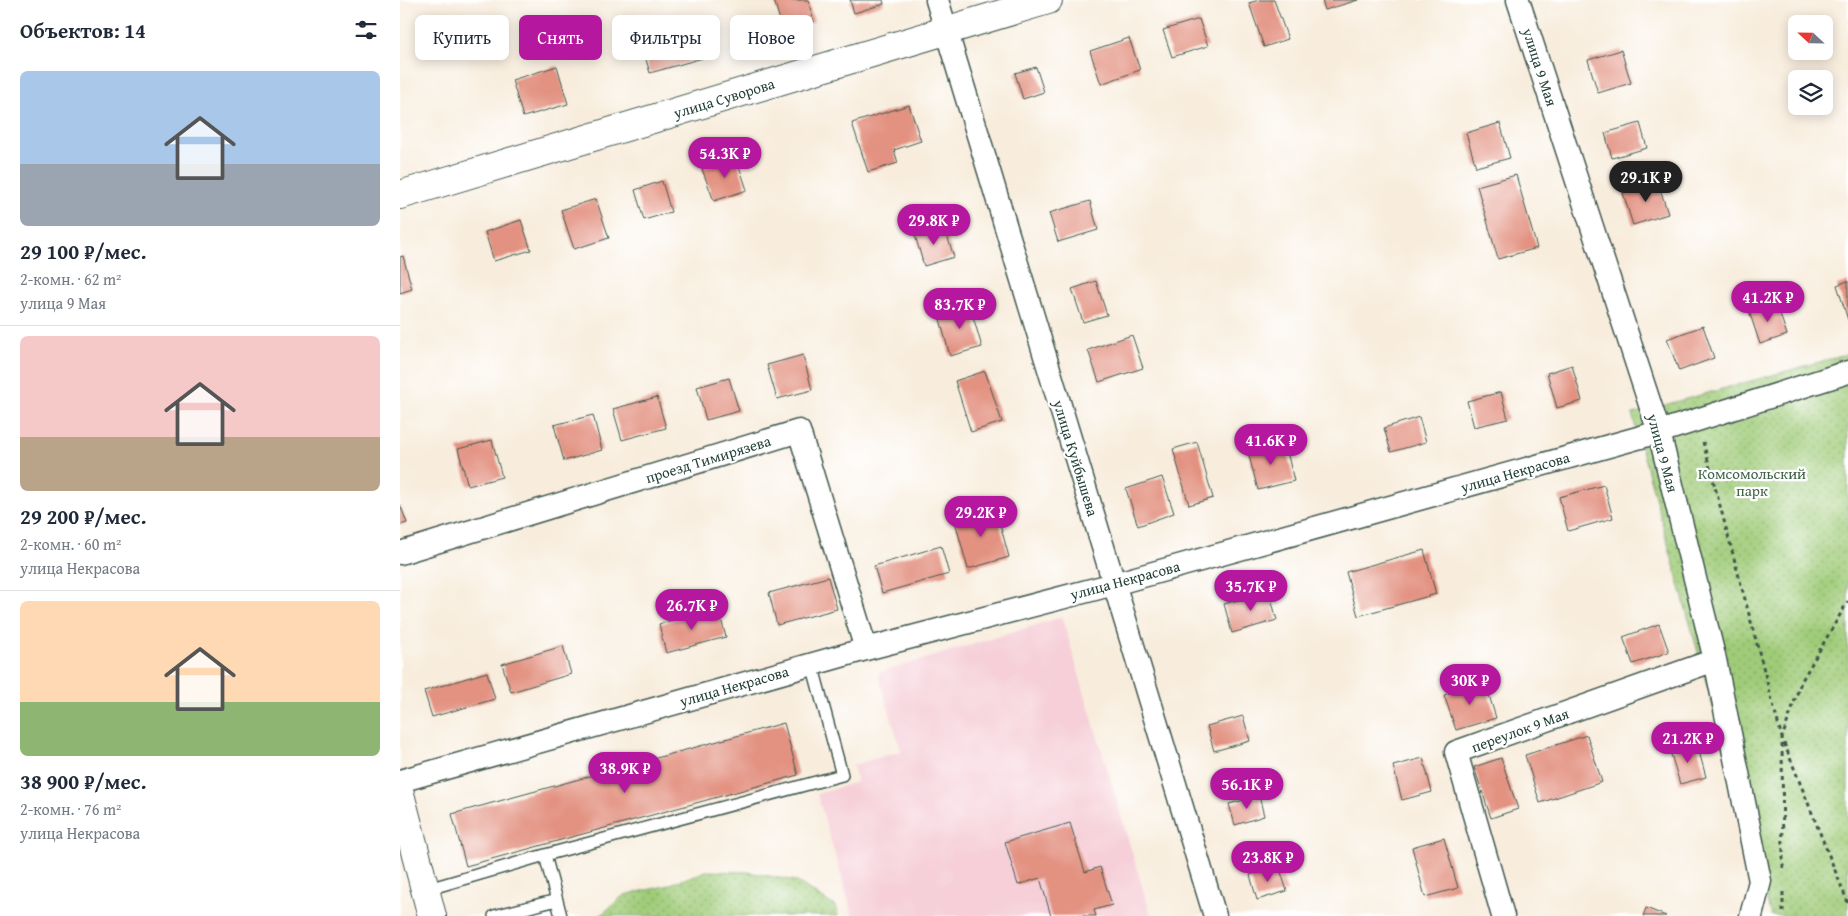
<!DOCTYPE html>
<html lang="ru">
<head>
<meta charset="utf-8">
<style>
	body { margin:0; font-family:"Gentium Book Plus",serif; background:#f6f6f7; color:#1f2937; height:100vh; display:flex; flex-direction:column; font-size:19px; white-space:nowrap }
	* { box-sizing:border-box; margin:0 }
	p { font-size:16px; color:#747a83 }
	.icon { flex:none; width:28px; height:28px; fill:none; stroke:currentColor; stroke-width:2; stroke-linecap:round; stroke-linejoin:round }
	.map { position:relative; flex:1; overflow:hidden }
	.panel { display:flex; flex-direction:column; background:#fff; width:400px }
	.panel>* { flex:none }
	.top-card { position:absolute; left:15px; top:15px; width:475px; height:45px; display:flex; gap:10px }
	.needle { width:32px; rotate:292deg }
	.controls { position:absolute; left:1388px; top:15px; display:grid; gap:10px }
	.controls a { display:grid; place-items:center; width:45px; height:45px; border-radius:8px; background:#fff; box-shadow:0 2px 12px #0003; font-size:25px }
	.price { position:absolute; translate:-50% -42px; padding:0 11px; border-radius:18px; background:#b5179e; color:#fff; font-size:16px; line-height:32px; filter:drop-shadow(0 1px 2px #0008) }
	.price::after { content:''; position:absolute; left:50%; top:30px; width:15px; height:11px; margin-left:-8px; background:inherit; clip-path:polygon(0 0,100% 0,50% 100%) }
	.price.active { background:#222; color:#fff }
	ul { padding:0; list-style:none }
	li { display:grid; align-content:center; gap:10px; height:265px; padding:0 20px }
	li+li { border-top:1px solid #e0e1e3 }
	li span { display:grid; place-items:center; height:155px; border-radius:8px; color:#555 }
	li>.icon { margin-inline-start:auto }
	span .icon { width:90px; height:90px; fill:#fffc; stroke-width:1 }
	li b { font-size:21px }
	h2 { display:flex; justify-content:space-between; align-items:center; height:60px; padding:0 20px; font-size:21px }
	.chip { padding:0 18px; border-radius:8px; background:#fff; box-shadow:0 2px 12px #0003; font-size:18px; line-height:45px }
	.chip.active { background:#b5179e; color:#fff }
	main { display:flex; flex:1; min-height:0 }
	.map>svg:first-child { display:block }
</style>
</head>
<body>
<main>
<section class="panel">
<h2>Объектов: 14<svg class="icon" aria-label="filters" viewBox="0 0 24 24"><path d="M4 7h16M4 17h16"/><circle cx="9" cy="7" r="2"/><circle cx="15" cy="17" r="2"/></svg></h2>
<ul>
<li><span style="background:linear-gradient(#a9c7e8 60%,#9aa5b1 0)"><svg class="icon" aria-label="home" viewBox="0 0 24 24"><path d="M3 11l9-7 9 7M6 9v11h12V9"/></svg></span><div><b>29 100 ₽/мес.</b><p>2-комн. · 62 m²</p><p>улица 9 Мая</p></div></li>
<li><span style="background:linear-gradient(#f6c9c9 65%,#b9a48a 0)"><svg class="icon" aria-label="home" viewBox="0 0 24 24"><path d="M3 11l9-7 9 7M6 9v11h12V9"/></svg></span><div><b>29 200 ₽/мес.</b><p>2-комн. · 60 m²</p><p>улица Некрасова</p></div></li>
<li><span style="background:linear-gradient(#ffd9b3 65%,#8fb573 0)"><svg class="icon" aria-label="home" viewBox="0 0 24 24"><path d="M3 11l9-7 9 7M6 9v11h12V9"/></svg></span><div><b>38 900 ₽/мес.</b><p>2-комн. · 76 m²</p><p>улица Некрасова</p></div></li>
</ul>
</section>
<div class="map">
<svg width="1448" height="916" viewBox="0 0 1448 916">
	<defs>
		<pattern id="park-dots" width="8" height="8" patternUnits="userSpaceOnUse" patternTransform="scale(1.25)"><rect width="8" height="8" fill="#a0cc79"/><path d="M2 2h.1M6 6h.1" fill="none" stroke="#82a764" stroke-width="1.8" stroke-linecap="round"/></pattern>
	</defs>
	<rect width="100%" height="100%" fill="#fff"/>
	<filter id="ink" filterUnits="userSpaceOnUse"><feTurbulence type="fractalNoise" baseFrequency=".02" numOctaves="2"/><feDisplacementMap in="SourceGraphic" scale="10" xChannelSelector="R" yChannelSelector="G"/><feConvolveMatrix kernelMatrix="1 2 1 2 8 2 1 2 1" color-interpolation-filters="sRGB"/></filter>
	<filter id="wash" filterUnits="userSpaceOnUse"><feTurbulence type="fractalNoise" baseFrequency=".0096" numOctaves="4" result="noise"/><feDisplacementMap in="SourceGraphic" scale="20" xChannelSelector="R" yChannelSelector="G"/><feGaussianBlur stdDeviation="1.12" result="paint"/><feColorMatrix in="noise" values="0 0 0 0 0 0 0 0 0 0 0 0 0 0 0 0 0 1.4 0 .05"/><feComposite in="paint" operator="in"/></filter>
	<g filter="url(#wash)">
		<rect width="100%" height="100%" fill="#f8eddd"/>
		<!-- built -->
		<path fill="#f6cfd8" d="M662,617L751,916H453L417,794L457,782L453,765L501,751L478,673Z"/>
		<!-- park -->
		<path fill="url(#park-dots)" stroke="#608456" d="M1448,354V916H1371L1232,414Z
			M306,871L348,872L396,881L436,907L438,916H200L224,895L265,886Z"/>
		<g id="blocks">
			<!-- building -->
			<path fill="#e39281" d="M374,0H408L414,22L383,31Z
				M450,0H483L484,4L454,13Z
				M859,0H874L888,39L864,47L849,3Z
				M922,0H958L925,10Z
				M799,19L808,46L772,57L763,30Z
				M299,30L306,57L250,73L242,46Z
				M729,38L740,70L701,84L690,51Z
				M1221,50L1231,83L1198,93L1188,60Z
				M157,66L168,104L123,117L112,80Z
				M636,67L644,92L623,99L615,73Z
				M509,105L521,141L494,150L498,163L468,172L452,123Z
				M1100,123L1110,158L1076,167L1066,133Z
				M1240,123L1247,148L1212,158L1205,133Z
				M336,157L347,190L314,201L302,169Z
				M1116,175L1137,248L1098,259L1077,186Z
				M262,181L271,212L244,220L235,190Z
				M1258,182L1268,214L1233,225L1223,193Z
				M196,199L209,238L174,249L161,210Z
				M690,201L698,230L658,242L649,213Z
				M121,220L131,250L94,261L85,232Z
				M544,226L554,257L524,266L515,235Z
				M3,256L12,289L0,293V257Z
				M696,281L707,315L683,322L672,289Z
				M1448,281V320L1437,285Z
				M1376,302L1387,335L1360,344L1349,311Z
				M569,303L582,347L550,356L538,312Z
				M1303,326L1314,358L1279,371L1267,339Z
				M732,335L743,368L699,382L688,350Z
				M403,355L412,390L377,399L367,365Z
				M1172,365L1182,401L1157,408L1147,373Z
				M585,371L602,422L571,432L555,381Z
				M329,378L339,411L306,420L297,387Z
				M1101,392L1108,419L1074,427L1067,401Z
				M257,397L266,428L222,440L213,409Z
				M193,415L202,450L164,461L154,425Z
				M1019,417L1026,442L991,452L984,428Z
				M92,440L102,477L68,486L58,449Z
				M797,442L813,498L789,505L773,449Z
				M885,443L894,481L858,490L848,452Z
				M762,477L774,513L738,526L726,489Z
				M1204,485L1213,518L1168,531L1159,497Z
				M0,504L7,523L0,525Z
				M595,506L609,557L568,569L554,518Z
				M541,546L549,574L482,593L474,566Z
				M1024,550L1036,594L958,616L946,572Z
				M428,577L437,609L377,625L369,593Z
				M869,591L877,620L832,633L824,604Z
				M318,608L326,637L266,653L259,624Z
				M1259,624L1269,652L1233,664L1223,637Z
				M163,646L171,674L111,692L102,664Z
				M87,672L95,699L32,717L24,691Z
				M1085,682L1096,718L1056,730L1044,695Z
				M843,716L850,741L814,751L807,726Z
				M384,723L398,775L66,866L52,814Z
				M1187,735L1202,782L1140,803L1125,755Z
				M1297,744L1306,777L1280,784L1270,751Z
				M1023,758L1032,792L1002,800L993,766Z
				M1101,758L1118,809L1091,818L1074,767Z
				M859,796L864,816L835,825L829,804Z
				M670,823L685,872L700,867L712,905L694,910L696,916H651L640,878L618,885L605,842Z
				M1044,838L1058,888L1025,897L1012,847Z
				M879,866L887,891L857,900L850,875Z
				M1246,908L1266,916H1243Z"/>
		</g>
	</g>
	<g filter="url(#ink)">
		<use href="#blocks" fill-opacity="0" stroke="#40574d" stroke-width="1"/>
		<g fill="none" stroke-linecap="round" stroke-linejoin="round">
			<!-- service casing -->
			<g stroke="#40574d" stroke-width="14">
				<path id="service" d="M25,890L145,855
					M94,916L157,900
					M161,916L145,855L442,775L412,664"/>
			</g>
			<!-- minor casing -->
			<g stroke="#40574d" stroke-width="25">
				<path id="minor" d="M537,0L815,916
					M1118,0L1259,432L1315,660L1360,881L1351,916
					M0,553L399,431L466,649
					M0,781L466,649L714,584L1259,432L1448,372
					M1103,916L1056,752L1315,660"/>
			</g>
			<!-- tertiary casing -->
			<g stroke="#40574d" stroke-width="30">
				<path id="tertiary" d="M0,195L648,0
					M0,794L32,916"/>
			</g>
			<!-- path -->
			<path stroke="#40574d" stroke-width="3" stroke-dasharray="4 4" stroke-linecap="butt" d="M1303,442L1382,738L1448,903
				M1383,868L1382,738L1401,682L1448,601
				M1383,892V916"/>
			<!-- service -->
			<use href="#service" stroke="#fff" stroke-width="11"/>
			<!-- minor -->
			<use href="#minor" stroke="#fff" stroke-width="22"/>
			<!-- tertiary -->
			<use href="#tertiary" stroke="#fff" stroke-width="28"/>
		</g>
	</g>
	<g text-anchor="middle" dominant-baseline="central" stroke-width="4.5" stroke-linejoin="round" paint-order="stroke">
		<!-- street labels -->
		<g font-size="15" fill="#1f3d34" stroke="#fff">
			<text transform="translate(1140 67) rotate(72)">улица 9 Мая</text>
			<text transform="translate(324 98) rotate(-17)">улица Суворова</text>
			<text transform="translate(1263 453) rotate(75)">улица 9 Мая</text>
			<text transform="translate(676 458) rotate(73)">улица Куйбышева</text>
			<text transform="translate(308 459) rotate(-17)">проезд Тимирязева</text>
			<text transform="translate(1115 472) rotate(-16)">улица Некрасова</text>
			<text transform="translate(725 580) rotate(-15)">улица Некрасова</text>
			<text transform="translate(334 686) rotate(-16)">улица Некрасова</text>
			<text transform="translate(1120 730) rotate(-20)">переулок 9 Мая</text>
		</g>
		<!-- park labels -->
		<g font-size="15" fill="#3f6145" stroke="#fff">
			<text x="1352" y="473">Комсомольский<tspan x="1352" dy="17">парк</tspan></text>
		</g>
	</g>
</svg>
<div class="controls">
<a><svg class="needle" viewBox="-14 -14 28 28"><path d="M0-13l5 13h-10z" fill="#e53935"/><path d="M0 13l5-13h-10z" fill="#747a83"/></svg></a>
<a><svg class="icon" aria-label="layers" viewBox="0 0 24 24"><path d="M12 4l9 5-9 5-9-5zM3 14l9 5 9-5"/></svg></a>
</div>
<b class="price" style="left:325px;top:179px">54.3K ₽</b>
<b class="price active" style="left:1246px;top:203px">29.1K ₽</b>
<b class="price" style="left:534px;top:246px">29.8K ₽</b>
<b class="price" style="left:1368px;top:323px">41.2K ₽</b>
<b class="price" style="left:560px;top:330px">83.7K ₽</b>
<b class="price" style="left:871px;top:466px">41.6K ₽</b>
<b class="price" style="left:581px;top:538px">29.2K ₽</b>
<b class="price" style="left:851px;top:612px">35.7K ₽</b>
<b class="price" style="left:292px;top:631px">26.7K ₽</b>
<b class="price" style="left:1070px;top:706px">30K ₽</b>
<b class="price" style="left:1288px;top:764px">21.2K ₽</b>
<b class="price" style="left:225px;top:794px">38.9K ₽</b>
<b class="price" style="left:847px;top:810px">56.1K ₽</b>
<b class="price" style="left:868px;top:883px">23.8K ₽</b>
<div class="top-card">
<a class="chip">Купить</a>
<a class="chip active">Снять</a>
<a class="chip">Фильтры</a>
<a class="chip">Новое</a>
</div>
</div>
</main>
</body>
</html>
